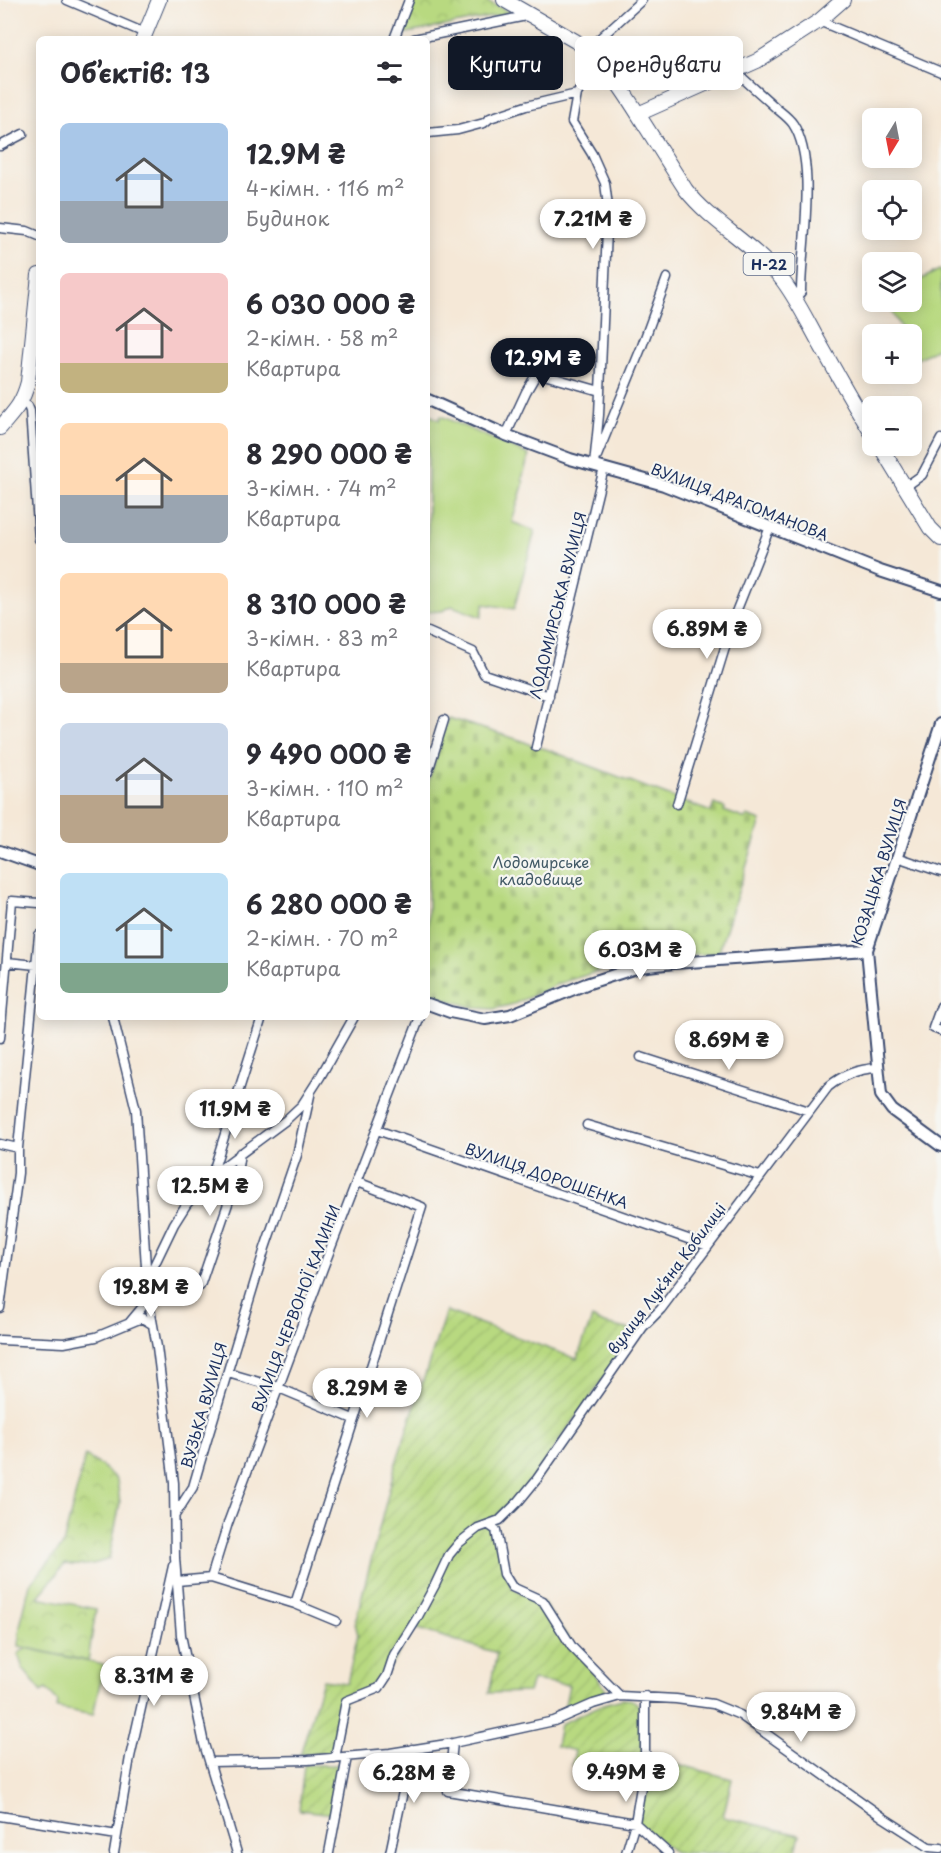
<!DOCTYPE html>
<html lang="uk">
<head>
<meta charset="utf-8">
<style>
	body { margin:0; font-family:"Playpen Sans",sans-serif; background:#f7f7f7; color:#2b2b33; height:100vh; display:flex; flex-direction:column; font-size:22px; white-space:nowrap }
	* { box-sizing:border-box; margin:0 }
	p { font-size:20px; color:#7c7c81 }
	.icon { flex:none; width:33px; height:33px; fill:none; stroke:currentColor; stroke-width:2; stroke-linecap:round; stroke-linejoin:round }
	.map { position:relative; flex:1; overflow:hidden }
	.sheet { position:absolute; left:36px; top:36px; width:394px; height:984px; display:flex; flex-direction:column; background:#fff; border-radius:9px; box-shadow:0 3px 15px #0003 }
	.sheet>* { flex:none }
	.banner { position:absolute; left:448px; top:36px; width:402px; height:54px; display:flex; gap:12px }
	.needle { width:39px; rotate:190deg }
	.tools { position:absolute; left:862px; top:108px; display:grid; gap:12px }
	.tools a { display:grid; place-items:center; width:60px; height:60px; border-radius:9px; background:#fff; box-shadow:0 3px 15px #0003; font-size:30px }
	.price { position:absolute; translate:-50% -51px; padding:0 14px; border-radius:21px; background:#fff; color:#222; font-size:20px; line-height:39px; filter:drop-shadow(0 2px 3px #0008) }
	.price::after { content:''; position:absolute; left:50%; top:36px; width:18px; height:14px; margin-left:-9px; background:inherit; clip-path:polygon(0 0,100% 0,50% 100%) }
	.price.on { background:#111827; color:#fff }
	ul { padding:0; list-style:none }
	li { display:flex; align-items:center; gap:18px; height:150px; padding:0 24px }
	li span { display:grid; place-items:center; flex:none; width:168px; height:120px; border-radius:9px; color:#555 }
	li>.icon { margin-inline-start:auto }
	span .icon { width:72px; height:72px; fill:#fffc; stroke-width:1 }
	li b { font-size:26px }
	h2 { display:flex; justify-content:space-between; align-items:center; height:72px; padding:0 24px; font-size:26px }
	.tag { padding:0 21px; border-radius:9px; background:#fff; box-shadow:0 3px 15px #0003; font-size:21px; line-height:54px }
	.tag.on { background:#111827; color:#fff }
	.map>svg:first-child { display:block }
</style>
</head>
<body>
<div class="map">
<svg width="941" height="1853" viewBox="0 0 941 1853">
	<defs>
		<pattern id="cemetery-stones" width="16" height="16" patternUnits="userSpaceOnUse" patternTransform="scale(1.5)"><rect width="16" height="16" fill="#b8d980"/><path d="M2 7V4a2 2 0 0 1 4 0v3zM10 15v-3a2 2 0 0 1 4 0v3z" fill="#9ebb71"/></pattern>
		<pattern id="park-crowns" width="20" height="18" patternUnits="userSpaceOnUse" patternTransform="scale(1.5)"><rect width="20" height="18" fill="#b8d980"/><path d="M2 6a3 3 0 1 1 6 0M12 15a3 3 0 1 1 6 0" fill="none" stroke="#9ebb71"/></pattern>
		<pattern id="garden-furrows" width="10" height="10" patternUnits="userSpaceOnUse" patternTransform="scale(1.5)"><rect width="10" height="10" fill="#b8d980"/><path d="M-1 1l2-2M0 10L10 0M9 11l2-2" fill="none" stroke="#9ebb71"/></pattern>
	</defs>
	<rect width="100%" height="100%" fill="#f6f6f2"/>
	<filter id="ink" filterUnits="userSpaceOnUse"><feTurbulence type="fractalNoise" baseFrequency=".0167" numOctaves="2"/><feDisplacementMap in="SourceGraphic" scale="12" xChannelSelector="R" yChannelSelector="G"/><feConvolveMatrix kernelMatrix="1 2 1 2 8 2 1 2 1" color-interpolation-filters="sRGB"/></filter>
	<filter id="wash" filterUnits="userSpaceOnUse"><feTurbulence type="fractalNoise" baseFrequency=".008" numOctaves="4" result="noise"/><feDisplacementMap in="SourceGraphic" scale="24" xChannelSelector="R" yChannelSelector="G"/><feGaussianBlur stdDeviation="1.35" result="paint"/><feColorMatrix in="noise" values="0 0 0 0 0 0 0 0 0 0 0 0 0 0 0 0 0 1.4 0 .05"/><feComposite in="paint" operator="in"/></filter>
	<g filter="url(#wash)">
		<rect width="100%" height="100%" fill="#f5e8d7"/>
		<!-- grass -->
		<path fill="#b8d980" stroke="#6a846f" stroke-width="1.5" d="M941,269V346L917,359L912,349V334H904L886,302H912V284Z
			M428,414L439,420L441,416L529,455L522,479L524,482L512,522L535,531L514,609L484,604L481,617L452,606L442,611L428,612Z
			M26,1648L104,1665L93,1715L57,1708L58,1702L46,1689L42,1692L23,1669L18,1654Z"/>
		<!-- cemetery -->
		<path fill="url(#cemetery-stones)" stroke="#6a846f" stroke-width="1.5" d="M448,718L523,741L531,745L546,749L711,812L714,804L725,808L724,811L746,819L747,816L761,821L718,954L673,955L622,964L560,983L514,1004L494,1009L476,1008L428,994V783Z"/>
		<!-- park -->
		<path fill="url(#park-crowns)" stroke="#6a846f" stroke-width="1.5" d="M416,0H485L511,13L403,34Z
			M85,1456L102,1466L117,1480L120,1503L109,1559C93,1565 81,1567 65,1564L38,1597L96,1609L88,1661L18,1646L20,1626L30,1584L63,1545Z"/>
		<!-- garden -->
		<path fill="url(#garden-furrows)" stroke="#6a846f" stroke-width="1.5" d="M446,1311L577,1359L592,1318L604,1324L637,1331L522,1494L490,1529L495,1531L512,1588L543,1603L610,1695L600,1697L563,1714L569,1685L532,1680L528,1692L489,1693L497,1653L414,1628L378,1686L345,1699L334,1753L300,1755L323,1680L347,1683L358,1635L355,1623L396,1463Z
			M622,1699C630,1699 634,1699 639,1706C646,1717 641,1767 640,1782L572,1765L575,1751L556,1746L560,1724L604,1704Z
			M649,1756L732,1779L723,1817L800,1835L795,1853H675L638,1823Z
			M304,1765H343L334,1814L299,1810Z"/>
	</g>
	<g filter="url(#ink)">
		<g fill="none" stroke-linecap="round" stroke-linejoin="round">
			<!-- minor casing -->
			<g stroke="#3c4b70" stroke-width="11">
				<path id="minor" d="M67,0L145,33
					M819,21L941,72
					M394,39L409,0
					M414,39L531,15
					M588,49L642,0
					M735,71C749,84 763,96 776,108C782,113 789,118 793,124C818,162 801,247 801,292L795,298
					M428,133L458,130L484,123L490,118L526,106L577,94
					M0,146L23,134
					M0,228L27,231L39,236
					M21,402L28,406L30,411L39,539
					M506,435L526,392L537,373L600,391
					M597,456L642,346L667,278
					M594,465L599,415L608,207L605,183L592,154L572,122L577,94L598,60
					M905,487L922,475L941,439
					M428,632L473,652L484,674L549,696
					M536,747L604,468
					M428,772L444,720
					M677,804L727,641L730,627L770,527
					M897,857L941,872
					M7,962L36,965
					M941,1006L933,1028L941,1031
					M113,1017L136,1110L148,1298L157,1347L174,1483L175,1558L181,1635L204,1744L237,1853
					M0,1038L12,901L39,903
					M641,1057L809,1111
					M587,1125L760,1176
					M377,1130L708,1246
					M0,1144L18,1148
					M212,1175L262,1017
					M148,1278L174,1224L186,1205L212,1175L286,1120L302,1105L320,1077L354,1017
					M200,1286L236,1180L240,1153
					M0,1308L18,1173V1148L39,935
					M130,1322L145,1304L148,1298
					M0,1340L64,1343L96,1337L142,1318L152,1324
					M228,1373L279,1388L353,1419
					M175,1515L193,1487L200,1463L265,1248L297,1155L311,1091
					M489,1525L496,1530L504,1574L512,1587L543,1601L572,1647L620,1696
					M211,1578L295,1604L422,1207L357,1182
					M177,1581L211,1578L228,1523L323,1268L420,1017
					M295,1604L336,1621
					M453,1743L448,1791L635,1823L668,1853
					M335,1758L346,1701L379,1688L387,1676L394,1655L416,1620L435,1585L449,1555L459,1543L478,1528L500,1520L519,1501L537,1479L643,1327L661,1309L828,1087C844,1074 858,1069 878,1068
					M210,1762L308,1760L390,1753L453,1743L554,1721L593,1704L620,1696L676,1699L713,1704L740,1715L884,1818L929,1847L941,1848
					M0,1816L117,1835
					M114,1853L130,1757L173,1566
					M329,1853L347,1757
					M390,1853L412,1749
					M626,1853L635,1823L645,1763V1696"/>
			</g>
			<!-- tertiary casing -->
			<g stroke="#3c4b70" stroke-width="14">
				<path id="tertiary" d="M428,400L506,435L570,459L664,485L880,571L941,591
					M941,724L867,950L881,1095L892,1110L941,1146
					M0,851L39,865
					M428,1004L450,1012L485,1019L510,1015L586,984L639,967L674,963L867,950"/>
			</g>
			<!-- primary casing -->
			<g stroke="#3c4b70" stroke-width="16">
				<path id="primary" d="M504,0L577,42C606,62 625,93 643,122C657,144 671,167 686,190C712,223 752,243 780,277C796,297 807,321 820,344C837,374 854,405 873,435
					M143,39L159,0
					M638,114L757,61L819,21L843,0
					M0,428C14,411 22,405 28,382L39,275
					M880,446L930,528L941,539"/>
			</g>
			<!-- minor -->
			<use href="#minor" stroke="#fff" stroke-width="8"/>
			<!-- tertiary -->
			<use href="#tertiary" stroke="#fff" stroke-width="10"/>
			<!-- primary -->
			<use href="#primary" stroke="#fff" stroke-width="14"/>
		</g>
	</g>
	<g text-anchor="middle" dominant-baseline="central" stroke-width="4.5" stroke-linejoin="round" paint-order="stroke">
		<!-- shield labels -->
		<rect fill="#f6f6f2" stroke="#5d6b8a" stroke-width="1.5" x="743.5" y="253" width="51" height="22" rx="4.5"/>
		<g font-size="14" font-weight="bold" fill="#1b2f5e">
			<text x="769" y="264">Н-22</text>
		</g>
		<!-- street labels -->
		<g font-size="15" fill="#1b2f5e" stroke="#f6f6f2">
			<text transform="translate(740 501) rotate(21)">ВУЛИЦЯ ДРАГОМАНОВА</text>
			<text transform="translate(557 605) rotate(-76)">ЛОДОМИРСЬКА ВУЛИЦЯ</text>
			<text transform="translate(878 872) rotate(-73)">КОЗАЦЬКА ВУЛИЦЯ</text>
			<text transform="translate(547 1175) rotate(19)">ВУЛИЦЯ ДОРОШЕНКА</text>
			<text transform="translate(666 1278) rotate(-53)">вулиця Лукʼяна Кобилиці</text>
			<text transform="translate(295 1308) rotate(-69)">ВУЛИЦЯ ЧЕРВОНОЇ КАЛИНИ</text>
			<text transform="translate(203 1405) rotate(-74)">ВУЗЬКА ВУЛИЦЯ</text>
		</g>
		<!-- park labels -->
		<g font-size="15" fill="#425a66" stroke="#f6f6f2">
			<text x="541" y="861">Лодомирське<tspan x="541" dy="17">кладовище</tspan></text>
		</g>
	</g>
</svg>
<div class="tools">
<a><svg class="needle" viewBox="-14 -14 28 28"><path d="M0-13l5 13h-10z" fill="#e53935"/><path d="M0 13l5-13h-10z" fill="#7c7c81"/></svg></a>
<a><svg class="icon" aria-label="locate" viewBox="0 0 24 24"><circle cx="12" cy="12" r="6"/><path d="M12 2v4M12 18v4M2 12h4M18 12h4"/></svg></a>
<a><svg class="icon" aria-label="layers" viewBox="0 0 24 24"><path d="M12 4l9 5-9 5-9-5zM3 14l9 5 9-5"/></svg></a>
<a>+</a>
<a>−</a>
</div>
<b class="price" style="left:593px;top:250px">7.21M ₴</b>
<b class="price on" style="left:543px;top:389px">12.9M ₴</b>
<b class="price" style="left:707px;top:660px">6.89M ₴</b>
<b class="price" style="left:640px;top:981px">6.03M ₴</b>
<b class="price" style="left:729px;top:1071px">8.69M ₴</b>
<b class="price" style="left:235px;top:1140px">11.9M ₴</b>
<b class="price" style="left:210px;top:1217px">12.5M ₴</b>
<b class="price" style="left:151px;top:1318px">19.8M ₴</b>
<b class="price" style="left:367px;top:1419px">8.29M ₴</b>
<b class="price" style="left:154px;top:1707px">8.31M ₴</b>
<b class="price" style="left:801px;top:1743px">9.84M ₴</b>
<b class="price" style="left:626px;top:1803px">9.49M ₴</b>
<b class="price" style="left:414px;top:1804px">6.28M ₴</b>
<div class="banner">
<a class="tag on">Купити</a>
<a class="tag">Орендувати</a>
</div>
<section class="sheet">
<h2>Об’єктів: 13<svg class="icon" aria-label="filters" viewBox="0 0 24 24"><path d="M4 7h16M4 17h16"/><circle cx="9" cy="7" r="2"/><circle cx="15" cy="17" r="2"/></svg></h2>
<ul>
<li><span style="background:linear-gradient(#a9c7e8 65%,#9aa5b1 0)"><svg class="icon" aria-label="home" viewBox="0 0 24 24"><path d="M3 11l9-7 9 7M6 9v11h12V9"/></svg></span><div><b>12.9M ₴</b><p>4-кімн. · 116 m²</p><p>Будинок</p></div></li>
<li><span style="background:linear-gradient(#f6c9c9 75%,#c2b280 0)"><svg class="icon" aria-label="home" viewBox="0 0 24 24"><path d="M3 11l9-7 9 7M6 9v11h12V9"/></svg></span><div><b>6 030 000 ₴</b><p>2-кімн. · 58 m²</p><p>Квартира</p></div></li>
<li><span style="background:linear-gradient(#ffd9b3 60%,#9aa5b1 0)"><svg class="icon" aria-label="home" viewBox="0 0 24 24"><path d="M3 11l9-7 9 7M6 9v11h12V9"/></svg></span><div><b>8 290 000 ₴</b><p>3-кімн. · 74 m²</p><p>Квартира</p></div></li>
<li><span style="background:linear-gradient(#ffd9b3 75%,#b9a48a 0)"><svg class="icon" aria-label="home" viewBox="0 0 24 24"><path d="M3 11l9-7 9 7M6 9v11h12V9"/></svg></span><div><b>8 310 000 ₴</b><p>3-кімн. · 83 m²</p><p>Квартира</p></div></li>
<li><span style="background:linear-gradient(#c9d6e8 60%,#b9a48a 0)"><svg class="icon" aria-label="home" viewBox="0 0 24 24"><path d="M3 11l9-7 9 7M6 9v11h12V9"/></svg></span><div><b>9 490 000 ₴</b><p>3-кімн. · 110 m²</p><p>Квартира</p></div></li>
<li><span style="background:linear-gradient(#bfe0f5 75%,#7fa58c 0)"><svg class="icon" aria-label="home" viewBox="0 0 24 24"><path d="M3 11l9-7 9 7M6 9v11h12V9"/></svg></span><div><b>6 280 000 ₴</b><p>2-кімн. · 70 m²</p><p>Квартира</p></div></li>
</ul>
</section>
</div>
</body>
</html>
